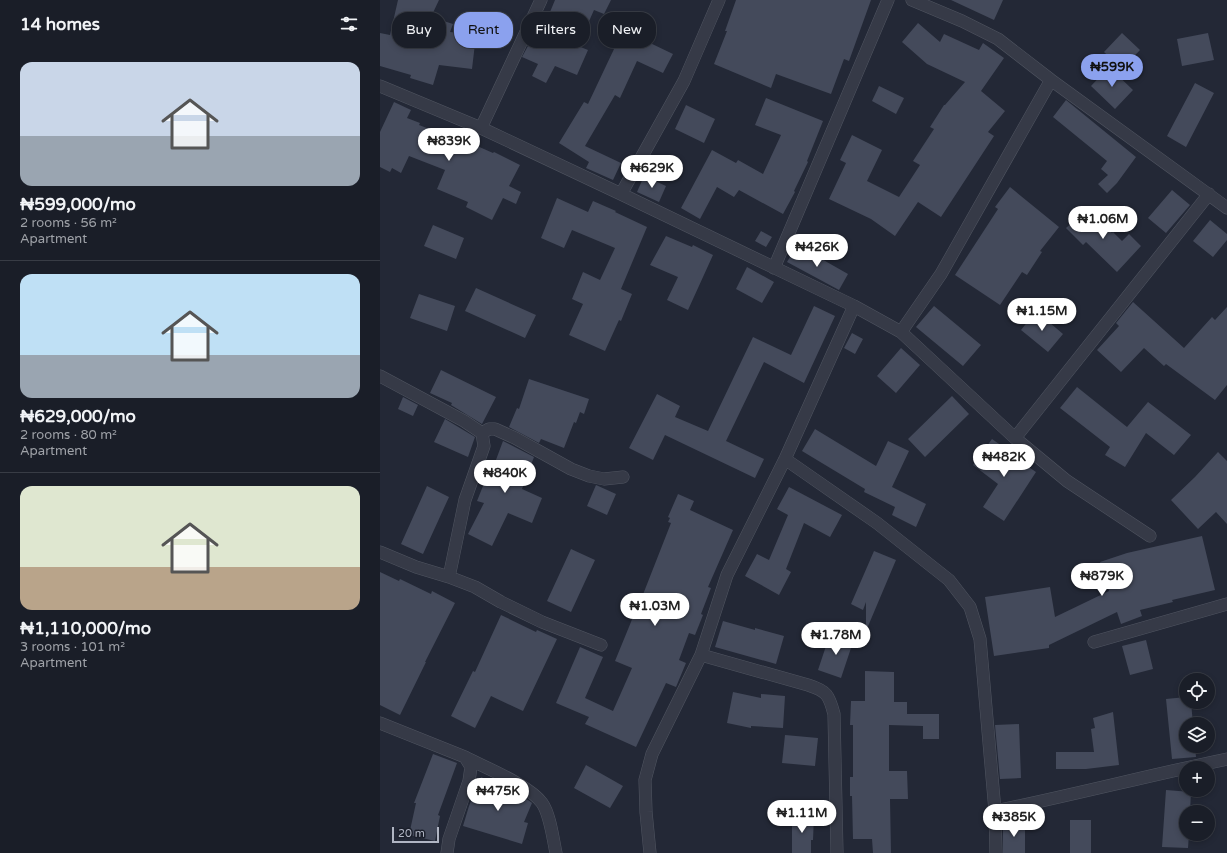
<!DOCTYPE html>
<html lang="en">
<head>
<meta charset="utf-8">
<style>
	body { margin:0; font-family:"Varela Round",sans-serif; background:#272b34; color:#f1f3f6; height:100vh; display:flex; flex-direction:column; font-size:15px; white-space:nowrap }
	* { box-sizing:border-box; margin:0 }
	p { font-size:13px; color:#9fa2a8 }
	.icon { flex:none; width:22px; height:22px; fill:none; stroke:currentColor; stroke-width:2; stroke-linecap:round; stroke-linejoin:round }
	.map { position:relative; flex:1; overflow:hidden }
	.side { display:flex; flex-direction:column; background:#1a1e28; width:380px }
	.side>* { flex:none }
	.banner { position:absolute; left:12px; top:12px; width:380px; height:36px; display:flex; gap:8px }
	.fabs { position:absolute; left:799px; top:673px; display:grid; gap:8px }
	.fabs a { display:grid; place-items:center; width:36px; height:36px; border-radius:50%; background:#1a1e28; box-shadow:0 2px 6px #0003,0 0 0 1px #383c45; font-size:20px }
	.scale { position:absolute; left:12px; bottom:10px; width:47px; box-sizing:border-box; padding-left:4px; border:2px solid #b0b5c3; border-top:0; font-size:11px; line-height:14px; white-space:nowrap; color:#b0b5c3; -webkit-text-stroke:3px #1b1f2b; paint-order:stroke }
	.price { position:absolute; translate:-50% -34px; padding:0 9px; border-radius:14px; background:#fff; color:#222; font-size:13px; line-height:26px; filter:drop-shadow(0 1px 2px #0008) }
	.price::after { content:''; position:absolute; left:50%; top:24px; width:12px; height:9px; margin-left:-6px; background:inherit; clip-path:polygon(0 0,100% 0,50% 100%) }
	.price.selected { background:#8ba1ee; color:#111 }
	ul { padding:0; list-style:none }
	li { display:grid; align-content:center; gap:8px; height:212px; padding:0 20px }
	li+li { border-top:1px solid #383c45 }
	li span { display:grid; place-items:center; height:124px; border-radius:12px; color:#555 }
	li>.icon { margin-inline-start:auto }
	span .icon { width:72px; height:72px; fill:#fffc; stroke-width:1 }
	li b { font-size:17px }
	h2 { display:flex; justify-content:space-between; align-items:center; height:48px; padding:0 20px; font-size:17px }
	.pill { padding:0 14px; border-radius:16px; background:#1a1e28; box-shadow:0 2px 6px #0003,0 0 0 1px #383c45; font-size:14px; line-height:36px }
	.pill.selected { background:#8ba1ee; color:#111 }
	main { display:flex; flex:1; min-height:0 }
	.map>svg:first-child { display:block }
</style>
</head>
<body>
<main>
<section class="side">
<h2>14 homes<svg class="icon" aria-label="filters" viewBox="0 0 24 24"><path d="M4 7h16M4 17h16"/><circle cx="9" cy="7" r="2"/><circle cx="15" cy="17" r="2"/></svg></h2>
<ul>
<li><span style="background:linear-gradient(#c9d6e8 60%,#9aa5b1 0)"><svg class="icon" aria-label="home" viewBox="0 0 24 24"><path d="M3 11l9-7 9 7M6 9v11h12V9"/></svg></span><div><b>₦599,000/mo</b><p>2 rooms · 56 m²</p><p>Apartment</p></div></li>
<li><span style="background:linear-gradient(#bfe0f5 65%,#9aa5b1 0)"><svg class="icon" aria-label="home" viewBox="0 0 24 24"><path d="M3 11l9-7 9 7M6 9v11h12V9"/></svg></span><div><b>₦629,000/mo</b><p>2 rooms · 80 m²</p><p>Apartment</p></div></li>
<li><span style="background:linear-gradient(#dfe7d0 65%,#b9a48a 0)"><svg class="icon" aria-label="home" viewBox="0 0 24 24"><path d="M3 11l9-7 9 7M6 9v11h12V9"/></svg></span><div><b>₦1,110,000/mo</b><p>3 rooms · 101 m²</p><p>Apartment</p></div></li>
</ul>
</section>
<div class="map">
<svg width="847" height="853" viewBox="0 0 847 853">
	<rect width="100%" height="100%" fill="#232836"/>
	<!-- building -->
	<path fill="#444a5b" d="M18,0H59L51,17L73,24L70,32L96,35L92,69L59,65L53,85L30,78L31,75L0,66V33L10,35Z
		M175,0H231L224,14L214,10L198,46L208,50L197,75L175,66L166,83L152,76L158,64L142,57L148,46L155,48Z
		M356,0H491L469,61L464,59L451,94L396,74L391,88L334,64L347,31H345Z
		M571,0H623L614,20Z
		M538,23L560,42L564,34L599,50L603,43L624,58L601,91L625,111L608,132L614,136L561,217L538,202L515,236L491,219L449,199L466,163L460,160L472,135L502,150L487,181L519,197L540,165L533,161L554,129L550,127L564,105H565L585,82L547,64L522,42Z
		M243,30L293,54L283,73L257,61L240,98L235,95L205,146L241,163L233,180L206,168L209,162L179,143L204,102L208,104Z
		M742,33L760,50L742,69L724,52Z
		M828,33L834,60L802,66L797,39Z
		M729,67L753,90L735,109L711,86Z
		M815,83L834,93L806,147L787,136Z
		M499,86L524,98L516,114L492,101Z
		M386,98L443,121L427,161L428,162L414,191L415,192L403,214L359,190L354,197L337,187L320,219L301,208L332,150L356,163L358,160L383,174L401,135L375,125Z
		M686,100L756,157L737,183L727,193L718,184L728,175L721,169L727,161L673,117Z
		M14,102L31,110L27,118L40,123L39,125L78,140L79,138L113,153L114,152L140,165L129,186L141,192L136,204L123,198L112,220L86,207L88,202L57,189L65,170L29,156L21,173L12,168L10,172L0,167V132Z
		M306,105L335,119L324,143L295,129Z
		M264,176L286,186L279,202L257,192Z
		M630,187L679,227L660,251L662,252L647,275L642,272L620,305L575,275L618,209L615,207Z
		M792,190L810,205L786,233L768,218Z
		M177,198L208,212L213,201L236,211L235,212L267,227L241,289L252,294L241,321L239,320L225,351L189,335L203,304L192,299L203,272L220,280L235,248L192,230L184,248L161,238Z
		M708,208L732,233L733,232L742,241L749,234L761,246L737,272L706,242L703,245L686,228Z
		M830,220L847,234V240L833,257L813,241Z
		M53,225L84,238L76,259L44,246Z
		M381,231L392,237L386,247L375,241Z
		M286,236L312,247L313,245L333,255L308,310L287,300L298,277L270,265Z
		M417,245L468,274L459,290L407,262Z
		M367,267L394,282L382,303L356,289Z
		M96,288L156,315L145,338L85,311Z
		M39,294L75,306L67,331L30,318Z
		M753,302L804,348L832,317L835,320L847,307V385L835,400L786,364L784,366L764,348L741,372L717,350L739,326L736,323Z
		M434,306L455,316L424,383L384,362L346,441L384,459L375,478L285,435L273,460L249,448L277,394L300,406L295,417L328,431L373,337L411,355Z
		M554,306L601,345L583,366L536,327Z
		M656,311L683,334L668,352L641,330Z
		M472,333L483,339L475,354L464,348Z
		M521,348L540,365L516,393L497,376Z
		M61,370L116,397L102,424L71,405L72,403L50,393Z
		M149,379L209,399L204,414L200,412L196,423L194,422L184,448L161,439L159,443L129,427L137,408L139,409Z
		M697,387L747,427L768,402L811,435L794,455L766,433L745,467L725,455L730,447L680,408Z
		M572,396L589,414L545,457L528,439Z
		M23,397L38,405L33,416L18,409Z
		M65,419L95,437L88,457L54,442Z
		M435,429L496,466L508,441L529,451L512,487L546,504L536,527L512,515L515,507L484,492L485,489L422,451Z
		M612,439L632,453L631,455L656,472L624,521L603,507L618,484L593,465Z
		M123,441L154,457L142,489L162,498L152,523L128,513L112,546L88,534L104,503L97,501L107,476H110Z
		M838,452L847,461V524L836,512L818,529L791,500L815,477Z
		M216,485L236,494L227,515L207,506Z
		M47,486L69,497L43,554L21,544Z
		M409,487L462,515L450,537L424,523L406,569L411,572L399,595L365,576L377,554L389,560L408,515L397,509Z
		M298,494L314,501L310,510L353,530L328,587L331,588L321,614L323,615L315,635L309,633L299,660L306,663L296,687L286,683L256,747L205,724L209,717L176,703L200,647L223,657L205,698L233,711L252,668L235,661L251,622L260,596L262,597L291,523L288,522L290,518L288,517Z
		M822,536L835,590L792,600L793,602L760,610L762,616L741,624L737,612L669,645V648L614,656L605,597L670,587L675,617L729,591L720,562L747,553Z
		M191,549L215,560L191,612L167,601Z
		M494,551L516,560L486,631V602L483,610L471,604Z
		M0,572L19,581L20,579L51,594L52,591L75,603L45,662H46L20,715L0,705Z
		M121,615L156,632L157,630L177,639L143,711L111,696L95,728L71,716L93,671L95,672Z
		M343,621L375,630V628L404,636L396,664L335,647Z
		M450,634L473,642L461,678L438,670Z
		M766,640L773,669L750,675L742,646Z
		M485,671L514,672V702H527V714H559V739H543V726L509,725V771H527L528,799H510L511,853H493L492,839H473L472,796H470V777H473V725H470L471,701H485Z
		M353,692L381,698V694L405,696L403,728L371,726V728L347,723Z
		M806,697V702H811L813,724H806V746H815L816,757L792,759L786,699Z
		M733,712L739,765L706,769H676V752H714L711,729L715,728L713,718Z
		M639,724L641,778L620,779L615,725Z
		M405,735L438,738L435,766L402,763Z
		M53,754L77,763L58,815L60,816L55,841L29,835L36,803H34Z
		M206,765L243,786L230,808L194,788Z
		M101,777L137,792L152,803L144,822L148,823L142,844L83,826L89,806Z
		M786,790L811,792L810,812H806V834H809L808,848L782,847Z
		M412,816H434L433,840H431V853H412Z
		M690,820H711V853H690Z
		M623,823H645V853H623Z"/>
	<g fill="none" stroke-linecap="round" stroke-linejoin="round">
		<!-- minor casing -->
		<g stroke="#505561" stroke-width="13">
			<path id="minor" d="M532,0L582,21L618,39L671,80L847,208
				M0,86L101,128L241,194L474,306L521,332L635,438L687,481L770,536
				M101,128L161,0
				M241,194L304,81L339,0
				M394,268L508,0
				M521,332L561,274L671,80
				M0,376L84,421L102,433L104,446L85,500L69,577
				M102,433L109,429H115L135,438L191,469L209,476L224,479L243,477
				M635,438L829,194
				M405,459L497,523L569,580L590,607L600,639L615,811L616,853
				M0,552L36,567L69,577L95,587L121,602L162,622L221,645
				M714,642L847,604
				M321,655L428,685C447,691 449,695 454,714L457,853
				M0,723L85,757L91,767L89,781L69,839L67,853
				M85,757C106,768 149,785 162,803C170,814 173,839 176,853
				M615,811C693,795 770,775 847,759
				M270,853L266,812L265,780L272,754L321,655L347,575L405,459L474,306"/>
		</g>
		<!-- minor -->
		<use href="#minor" stroke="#363a47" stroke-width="12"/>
	</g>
</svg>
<div class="fabs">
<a><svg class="icon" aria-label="locate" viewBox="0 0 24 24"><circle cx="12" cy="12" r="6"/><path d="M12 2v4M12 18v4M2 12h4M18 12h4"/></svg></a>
<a><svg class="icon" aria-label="layers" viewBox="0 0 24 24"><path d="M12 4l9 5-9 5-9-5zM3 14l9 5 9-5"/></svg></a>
<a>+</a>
<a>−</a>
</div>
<div class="scale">20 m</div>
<b class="price selected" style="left:732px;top:88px">₦599K</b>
<b class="price" style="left:69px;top:162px">₦839K</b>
<b class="price" style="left:272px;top:189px">₦629K</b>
<b class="price" style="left:723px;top:240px">₦1.06M</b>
<b class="price" style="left:437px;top:268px">₦426K</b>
<b class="price" style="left:662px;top:332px">₦1.15M</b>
<b class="price" style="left:624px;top:478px">₦482K</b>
<b class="price" style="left:125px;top:494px">₦840K</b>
<b class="price" style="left:722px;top:597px">₦879K</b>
<b class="price" style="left:275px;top:627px">₦1.03M</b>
<b class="price" style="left:456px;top:656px">₦1.78M</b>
<b class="price" style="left:118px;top:812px">₦475K</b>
<b class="price" style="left:422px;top:834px">₦1.11M</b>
<b class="price" style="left:634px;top:838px">₦385K</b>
<div class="banner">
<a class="pill">Buy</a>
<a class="pill selected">Rent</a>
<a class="pill">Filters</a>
<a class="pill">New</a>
</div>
</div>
</main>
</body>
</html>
